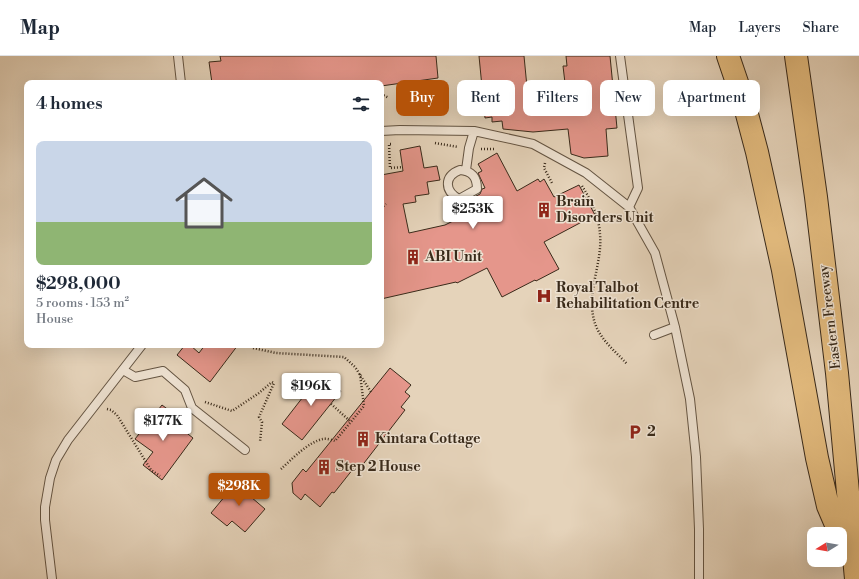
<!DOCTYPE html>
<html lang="en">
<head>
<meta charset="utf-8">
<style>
	body { margin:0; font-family:"Libre Bodoni",serif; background:#f2f2f3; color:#1f2937; height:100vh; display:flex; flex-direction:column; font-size:15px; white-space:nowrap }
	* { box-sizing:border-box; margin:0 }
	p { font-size:13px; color:#747a83 }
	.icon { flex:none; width:22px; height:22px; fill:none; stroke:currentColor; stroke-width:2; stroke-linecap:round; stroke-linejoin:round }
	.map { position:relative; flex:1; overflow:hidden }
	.details { position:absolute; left:24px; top:24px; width:360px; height:268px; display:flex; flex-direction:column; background:#fff; border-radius:8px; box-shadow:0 4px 16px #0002 }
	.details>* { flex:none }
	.hud { position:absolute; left:396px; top:24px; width:380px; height:36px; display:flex; gap:8px }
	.needle { width:26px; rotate:259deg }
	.controls { position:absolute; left:807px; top:471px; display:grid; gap:8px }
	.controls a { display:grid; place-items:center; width:40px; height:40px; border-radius:8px; background:#fff; box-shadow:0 4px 16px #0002; font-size:20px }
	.price { position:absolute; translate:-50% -34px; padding:0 9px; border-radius:4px; background:#fff; color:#222; font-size:13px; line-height:26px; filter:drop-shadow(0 1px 2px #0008) }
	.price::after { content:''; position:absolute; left:50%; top:24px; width:12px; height:9px; margin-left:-6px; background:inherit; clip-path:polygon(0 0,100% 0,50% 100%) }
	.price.current { background:#b45309; color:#fff }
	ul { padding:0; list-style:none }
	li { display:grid; align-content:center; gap:8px; height:212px; padding:0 12px }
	li span { display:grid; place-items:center; height:124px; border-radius:8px; color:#555 }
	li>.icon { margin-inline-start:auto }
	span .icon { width:72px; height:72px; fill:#fffc; stroke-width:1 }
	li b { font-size:17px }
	h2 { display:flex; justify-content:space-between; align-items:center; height:48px; padding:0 12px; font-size:17px }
	.chip { padding:0 14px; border-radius:8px; background:#fff; box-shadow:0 4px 16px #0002; font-size:14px; line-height:36px }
	.chip.current { background:#b45309; color:#fff }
	header { display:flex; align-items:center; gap:24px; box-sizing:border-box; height:56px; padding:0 20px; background:#fff; border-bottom:1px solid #e0e1e3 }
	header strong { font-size:19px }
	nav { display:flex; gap:22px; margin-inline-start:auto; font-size:14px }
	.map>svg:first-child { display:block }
</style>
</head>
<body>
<header>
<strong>Map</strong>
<nav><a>Map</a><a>Layers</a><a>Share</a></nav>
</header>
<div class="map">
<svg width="859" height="523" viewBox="0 0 859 523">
	<rect width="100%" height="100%" fill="#e5d3ba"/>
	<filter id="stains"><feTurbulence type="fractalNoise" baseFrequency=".005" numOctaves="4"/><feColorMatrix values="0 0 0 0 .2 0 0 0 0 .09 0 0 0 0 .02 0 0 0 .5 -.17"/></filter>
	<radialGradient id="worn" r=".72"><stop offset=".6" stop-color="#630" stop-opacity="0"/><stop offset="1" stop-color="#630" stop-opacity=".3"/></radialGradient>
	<!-- building -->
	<path fill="#e5968b" stroke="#392a1a" d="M220,0H436L438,22L381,30V27H212L209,6L221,5Z
		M479,0H524L527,31L565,27L563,10H567L566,0H610L617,72L606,73L608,100L584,102L571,98L568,73L533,76L503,73L502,65L492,66V61L485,62Z
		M420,90L424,112L437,110L440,124L427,126L429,138L415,140L416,146L403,148L409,177L445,169L469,157L463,147L480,138L482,133L485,132L478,117L482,115L478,108L497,97L517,135L538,123L540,126L544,123L554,141L579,129L595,159L544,186L559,213L536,225L535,224L502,241L487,212L457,227L456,226L381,243V119L403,115L400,94Z
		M185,289H190L199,297L205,289H238L210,326L177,299Z
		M390,312L411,329L405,336L410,340L401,351L405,354L361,411L357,408L334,437L332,436L320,451L305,438L301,444L293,437L292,427L303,413L306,416Z
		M320,319L341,335L302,384L282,368Z
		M162,349L178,361L174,367L193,382L162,424L143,409L153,396L135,383Z
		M240,422L256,435L251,441L265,453L245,476L232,465L227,470L211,457Z"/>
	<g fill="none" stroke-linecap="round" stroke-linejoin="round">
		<!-- lane casing -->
		<g stroke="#645442" stroke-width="10">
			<path id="lane" d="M178,0L181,27
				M620,0L638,132L629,151
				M381,75L400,74L474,75L533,88L586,117L629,151L655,197L675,271L690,343L696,401L699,473V523
				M460,114C472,115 477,121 477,133L459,143C444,135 444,120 460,114Z
				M466,114L469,92L474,75
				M654,279L675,271
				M123,314L135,321L163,315L185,334L192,352L245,394
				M52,523L45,464V451L50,422L56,404L68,384L142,289"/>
		</g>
		<!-- highway casing -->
		<g stroke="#392a1a" stroke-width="24">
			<path id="highway" d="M728,0L744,47L757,96L783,214L817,402L828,450L840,478
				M796,0L816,141L837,317L856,523"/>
		</g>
		<!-- path -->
		<path stroke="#392a1a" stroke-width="2.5" stroke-dasharray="1 2" stroke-linecap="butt" d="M381,38L389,42
			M435,87L458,91
			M391,88H389L390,112L403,111
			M481,93H496
			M545,107L544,112L552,127
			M582,130C591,144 599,161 600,178C603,208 584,240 596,270C602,285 616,296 627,308
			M381,152L386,148
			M253,292L276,297L344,301L355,311L371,336
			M205,346L232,355L259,337L272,326L274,327L259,361L262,366L260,386
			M331,348L351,366
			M107,353L111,354L117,359L151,414L160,420
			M281,413C292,403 308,386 323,383C326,382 332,384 335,385L364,350L360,318"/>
		<!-- lane -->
		<use href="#lane" stroke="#eee2d2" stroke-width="8"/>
		<!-- highway -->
		<use href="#highway" stroke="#e2ba7d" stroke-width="22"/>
	</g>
	<!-- icons -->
	<defs>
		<g id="building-bare" transform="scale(1.2)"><path d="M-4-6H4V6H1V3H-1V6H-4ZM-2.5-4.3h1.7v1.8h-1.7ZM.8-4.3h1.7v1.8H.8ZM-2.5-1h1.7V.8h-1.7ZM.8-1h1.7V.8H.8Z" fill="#8f2418" stroke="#eee2d2" stroke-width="2.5" paint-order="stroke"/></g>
		<g id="hospital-bare" transform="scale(1.2)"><path d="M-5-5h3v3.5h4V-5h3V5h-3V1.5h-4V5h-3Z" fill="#8f2418" stroke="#eee2d2" stroke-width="2.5" paint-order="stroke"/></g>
		<g id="parking-bare" transform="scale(1.2)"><path d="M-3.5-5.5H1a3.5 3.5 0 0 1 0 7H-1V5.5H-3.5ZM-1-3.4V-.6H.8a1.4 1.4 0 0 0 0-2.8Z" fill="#8f2418" stroke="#eee2d2" stroke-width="2.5" paint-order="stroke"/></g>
	</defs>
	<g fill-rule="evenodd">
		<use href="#building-bare" x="544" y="154"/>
		<use href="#building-bare" x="413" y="201"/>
		<use href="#hospital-bare" x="544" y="240"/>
		<use href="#parking-bare" x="635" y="376"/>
		<use href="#building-bare" x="363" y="383"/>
		<use href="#building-bare" x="324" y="411"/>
	</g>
	<g text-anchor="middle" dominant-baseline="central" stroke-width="3" stroke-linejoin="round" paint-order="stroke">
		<!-- poi labels -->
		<g font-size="14" font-weight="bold" fill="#392a1a" stroke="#eee2d2" text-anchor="start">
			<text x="556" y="146">Brain<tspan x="556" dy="16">Disorders Unit</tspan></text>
			<text x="425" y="201">ABI Unit</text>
			<text x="556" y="232">Royal Talbot<tspan x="556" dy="16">Rehabilitation Centre</tspan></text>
			<text x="647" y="376">2</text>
			<text x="375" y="383">Kintara Cottage</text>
			<text x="336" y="411">Step 2 House</text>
		</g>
		<!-- street labels -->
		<g font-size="14" fill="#392a1a" stroke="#eee2d2">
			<text transform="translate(830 261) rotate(-97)">Eastern Freeway</text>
		</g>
	</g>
	<rect width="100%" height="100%" filter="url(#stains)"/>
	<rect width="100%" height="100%" fill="url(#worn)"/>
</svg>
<div class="controls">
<a><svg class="needle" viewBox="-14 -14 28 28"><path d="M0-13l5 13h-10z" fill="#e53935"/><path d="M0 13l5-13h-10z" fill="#747a83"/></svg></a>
</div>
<b class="price" style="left:473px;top:174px">$253K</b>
<b class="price" style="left:311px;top:351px">$196K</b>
<b class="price" style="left:163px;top:386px">$177K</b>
<b class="price current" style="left:239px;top:451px">$298K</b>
<div class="hud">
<a class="chip current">Buy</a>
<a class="chip">Rent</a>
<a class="chip">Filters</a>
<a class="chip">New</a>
<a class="chip">Apartment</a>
</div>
<section class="details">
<h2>4 homes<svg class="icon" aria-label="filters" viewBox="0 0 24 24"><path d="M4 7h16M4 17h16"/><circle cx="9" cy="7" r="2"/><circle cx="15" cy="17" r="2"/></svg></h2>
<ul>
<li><span style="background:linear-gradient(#c9d6e8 65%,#8fb573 0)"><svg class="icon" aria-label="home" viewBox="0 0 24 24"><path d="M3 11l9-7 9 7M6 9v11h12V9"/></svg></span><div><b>$298,000</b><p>5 rooms · 153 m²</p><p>House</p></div></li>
</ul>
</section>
</div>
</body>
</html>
